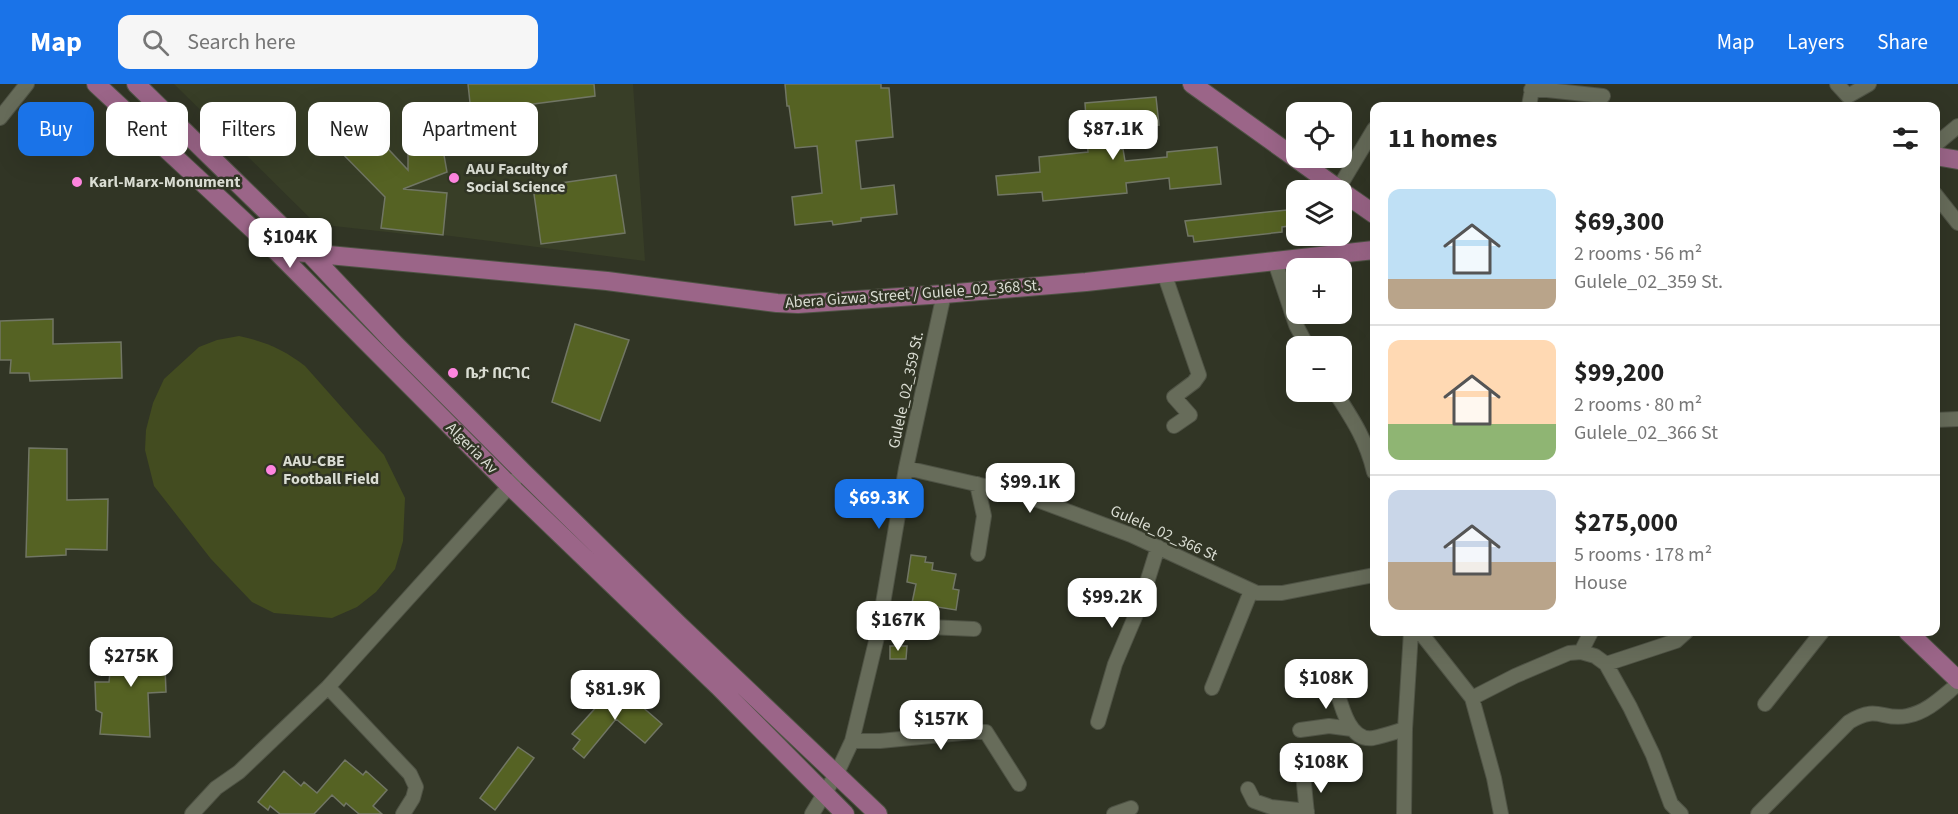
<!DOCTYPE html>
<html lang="en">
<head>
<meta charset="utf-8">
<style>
	body { margin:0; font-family:"Source Sans 3","Noto Sans Ethiopic",sans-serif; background:#f6f6f6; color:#222; height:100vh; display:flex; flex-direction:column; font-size:22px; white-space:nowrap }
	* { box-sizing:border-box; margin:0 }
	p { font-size:20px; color:#767676 }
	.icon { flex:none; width:33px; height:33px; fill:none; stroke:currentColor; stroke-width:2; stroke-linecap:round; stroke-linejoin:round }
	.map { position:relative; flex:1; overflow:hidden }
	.side { position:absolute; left:1370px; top:18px; width:570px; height:534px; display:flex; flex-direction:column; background:#fff; border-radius:12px; box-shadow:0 6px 24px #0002 }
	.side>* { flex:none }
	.top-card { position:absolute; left:18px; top:18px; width:570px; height:54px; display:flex; gap:12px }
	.buttons { position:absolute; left:1286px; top:18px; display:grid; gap:12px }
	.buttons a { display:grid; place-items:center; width:66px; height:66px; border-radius:12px; background:#fff; box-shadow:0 6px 24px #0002; font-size:30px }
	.price { position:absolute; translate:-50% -51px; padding:0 14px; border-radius:12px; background:#fff; color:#222; font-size:20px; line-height:39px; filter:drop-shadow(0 2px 3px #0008) }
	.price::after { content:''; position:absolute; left:50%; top:36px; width:18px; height:14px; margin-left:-9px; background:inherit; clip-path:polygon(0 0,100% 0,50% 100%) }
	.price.active { background:#1a73e8; color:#fff }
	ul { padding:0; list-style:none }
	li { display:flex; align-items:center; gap:18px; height:150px; padding:0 18px }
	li+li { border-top:2px solid #e0e0e0 }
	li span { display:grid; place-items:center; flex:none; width:168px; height:120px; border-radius:12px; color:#555 }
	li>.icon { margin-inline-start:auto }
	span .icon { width:72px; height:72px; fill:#fffc; stroke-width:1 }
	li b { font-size:26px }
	h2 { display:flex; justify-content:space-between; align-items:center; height:72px; padding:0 18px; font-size:26px }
	.pill { padding:0 21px; border-radius:12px; background:#fff; box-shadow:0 6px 24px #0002; font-size:21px; line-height:54px }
	.pill.active { background:#1a73e8; color:#fff }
	header { display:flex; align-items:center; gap:36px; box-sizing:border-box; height:84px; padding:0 30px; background:#1a73e8; color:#fff }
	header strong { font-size:28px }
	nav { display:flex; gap:33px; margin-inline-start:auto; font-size:21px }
	.search { width:420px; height:54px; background:#f6f6f6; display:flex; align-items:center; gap:15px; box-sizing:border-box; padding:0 21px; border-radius:12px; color:#767676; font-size:22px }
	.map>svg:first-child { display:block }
</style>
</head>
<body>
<header>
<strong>Map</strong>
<div class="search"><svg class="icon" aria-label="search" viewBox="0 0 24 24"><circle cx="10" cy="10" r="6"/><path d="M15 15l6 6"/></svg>Search here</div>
<nav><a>Map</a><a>Layers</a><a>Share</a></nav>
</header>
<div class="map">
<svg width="1958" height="730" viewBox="0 0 1958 730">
	<rect width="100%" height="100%" fill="#313525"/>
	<!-- built -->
	<path fill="#383e27" d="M174,0H633L645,177L443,151H414L316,140Z"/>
	<!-- green -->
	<path fill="#434c20" d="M239,252C264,257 285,266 305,282L384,371L405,414L403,457L395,485L376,508L357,523L332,534L274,529L252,518L211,475L154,402L145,366L146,346L153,319L164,295L199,263L217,256Z"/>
	<!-- building -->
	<path fill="#556223" stroke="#717664" stroke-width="1.5" d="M468,0H594L595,12L471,28Z
		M785,0H881V4H889L893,53L856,57L861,105L894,101L897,130L861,134V137L833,141L832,137L795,141L792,113L822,109L817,62L795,64L789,22H787Z
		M1156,13L1159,41L1140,43L1139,32L1106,35L1109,67L1123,65L1125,77L1167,73V68L1217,63L1221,100L1170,105L1169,94L1126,99L1127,109L1043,117L1042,108L998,111L996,92L1040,88L1039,73L1088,68L1085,19Z
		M408,29L437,32L447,88L403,105L447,109L443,151L381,144L385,113L335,62L361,36L408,86Z
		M616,91L625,149L541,160L533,103Z
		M1287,126L1289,142L1282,143V148L1194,158L1193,152H1188L1185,137Z
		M53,235V260L121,258L122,294L30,297L29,289H10L11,276H0V237Z
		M575,240L629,256L600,337L552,318Z
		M29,364L67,365V416L108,415L107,466L66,465V471L26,473Z
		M911,471L926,473L925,478L933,479L932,486L956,490L953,505L959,506L956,526L912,519L916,500L907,498Z
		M164,558L166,608L148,609L150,653L100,650L102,629L96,626L95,598H109L113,559Z
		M890,562H907L906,575H890Z
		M624,607L662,640L645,659L616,635L584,674L573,665L580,656L572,650L609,609Z
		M518,663L534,674L495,726L480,714Z
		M345,676L363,691L366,687L387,706L373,722L382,730H359L346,719L344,722L332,711L314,730H280L270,722L268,726L258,718L284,687L301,702L304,698L317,709Z"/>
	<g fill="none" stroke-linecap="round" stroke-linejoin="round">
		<!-- minor casing -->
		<g stroke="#4f5345" stroke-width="16">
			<path id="minor" d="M1837,0L1848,12L1869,0
				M1531,6H1547L1603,12
				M1529,22L1533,0
				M0,34L27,0
				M1935,61L1958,42
				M1338,105L1374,45
				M1935,110L1958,139
				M1275,178L1296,241L1307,262
				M1164,189L1199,291L1194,298L1174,313L1190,331L1174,342
				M1335,308C1353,336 1366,355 1374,388
				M1935,336L1958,335
				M906,384L1024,411L1131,451L1257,509H1282L1374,491
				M977,400L984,432L978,470
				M1420,548L1472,614L1494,694L1501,730
				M878,549L929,543L974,545
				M1581,568L1591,548
				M1606,580L1676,557L1686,548
				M1310,594L1329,591L1334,597C1340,615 1347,658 1373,654C1384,652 1395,648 1405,645
				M328,603L410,690L416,703L413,714L403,730
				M1212,604L1251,507
				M1472,614L1515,592L1569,569L1581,568L1595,572L1606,580L1630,623L1653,671L1671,720L1681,730
				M1765,620L1822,548
				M1098,638L1115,580L1140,521L1158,463
				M1300,646L1329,642L1352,645
				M852,657H880L972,648H986L1019,700
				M1303,690L1307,730
				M1248,705L1254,717L1271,723L1307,727
				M192,730L216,704L239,688L328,603L515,396
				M812,730L837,689L852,657L878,549L906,384L944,210
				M1114,730L1131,724
				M1404,730L1405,645L1411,548
				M1758,730L1849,638C1878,620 1882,637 1907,632C1928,628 1943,612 1958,600"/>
		</g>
		<!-- major casing -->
		<g stroke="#4f5345" stroke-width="20">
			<path id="major" d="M96,0L275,166L510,402L718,602L845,730
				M136,0L309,169L394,259L523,388L678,540L878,730
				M1192,0L1340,106
				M1935,72L1958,76
				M1341,107L1374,130
				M275,166L607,197L777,219L798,220L944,210L1086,198L1374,166
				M1908,548L1958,596"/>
		</g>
		<!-- minor -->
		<use href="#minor" stroke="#676c5a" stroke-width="14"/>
		<!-- major -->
		<use href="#major" stroke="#9b6588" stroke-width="18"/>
	</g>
	<!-- markers -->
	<g fill="#fe85df" stroke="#313525" stroke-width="2">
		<circle cx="454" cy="94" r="6"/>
		<circle cx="77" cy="98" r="6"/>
		<circle cx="453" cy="289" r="6"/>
		<circle cx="271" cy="386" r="6"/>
	</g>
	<g text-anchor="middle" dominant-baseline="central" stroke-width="5" stroke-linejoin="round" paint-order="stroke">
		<!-- poi labels -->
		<g font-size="16" font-weight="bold" fill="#daddd3" stroke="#313525" text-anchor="start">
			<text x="466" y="85">AAU Faculty of<tspan x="466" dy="18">Social Science</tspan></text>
			<text x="89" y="98">Karl-Marx-Monument</text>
			<text x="465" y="289">ቤታ በርገር</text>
			<text x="283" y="377">AAU-CBE<tspan x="283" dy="18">Football Field</tspan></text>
		</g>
		<!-- street labels -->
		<g font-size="16" fill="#daddd3" stroke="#313525">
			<text transform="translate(913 210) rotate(-4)">Abera Gizwa Street / Gulele_02_368 St.</text>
			<text transform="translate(906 306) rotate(-78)">Gulele_02_359 St.</text>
			<text transform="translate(472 364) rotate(45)">Algeria Av</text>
			<text transform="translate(1164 449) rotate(24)">Gulele_02_366 St</text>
		</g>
	</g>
</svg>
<div class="buttons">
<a><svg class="icon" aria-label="locate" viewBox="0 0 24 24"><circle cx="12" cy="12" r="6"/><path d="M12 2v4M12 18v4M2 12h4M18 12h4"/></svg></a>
<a><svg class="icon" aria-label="layers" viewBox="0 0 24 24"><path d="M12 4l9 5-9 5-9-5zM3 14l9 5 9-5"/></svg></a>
<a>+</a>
<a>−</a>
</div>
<b class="price" style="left:1113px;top:77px">$87.1K</b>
<b class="price" style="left:290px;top:185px">$104K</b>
<b class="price" style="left:1030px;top:430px">$99.1K</b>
<b class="price active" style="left:879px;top:446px">$69.3K</b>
<b class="price" style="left:1112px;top:545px">$99.2K</b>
<b class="price" style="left:898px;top:568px">$167K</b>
<b class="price" style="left:131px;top:604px">$275K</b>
<b class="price" style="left:1326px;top:626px">$108K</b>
<b class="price" style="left:615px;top:637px">$81.9K</b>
<b class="price" style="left:941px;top:667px">$157K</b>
<b class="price" style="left:1321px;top:710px">$108K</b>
<div class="top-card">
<a class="pill active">Buy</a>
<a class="pill">Rent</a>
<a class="pill">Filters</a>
<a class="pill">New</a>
<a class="pill">Apartment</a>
</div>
<section class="side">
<h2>11 homes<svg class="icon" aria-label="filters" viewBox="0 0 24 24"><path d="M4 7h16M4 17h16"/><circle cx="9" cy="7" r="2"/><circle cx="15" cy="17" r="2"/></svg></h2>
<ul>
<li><span style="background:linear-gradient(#bfe0f5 75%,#b9a48a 0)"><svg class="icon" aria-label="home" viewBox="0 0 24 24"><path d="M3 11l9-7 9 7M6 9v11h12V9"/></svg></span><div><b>$69,300</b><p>2 rooms · 56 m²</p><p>Gulele_02_359 St.</p></div></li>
<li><span style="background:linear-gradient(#ffd9b3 70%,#8fb573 0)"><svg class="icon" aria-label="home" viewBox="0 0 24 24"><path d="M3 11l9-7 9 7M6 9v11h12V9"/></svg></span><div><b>$99,200</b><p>2 rooms · 80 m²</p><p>Gulele_02_366 St</p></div></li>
<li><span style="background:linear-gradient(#c9d6e8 60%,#b9a48a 0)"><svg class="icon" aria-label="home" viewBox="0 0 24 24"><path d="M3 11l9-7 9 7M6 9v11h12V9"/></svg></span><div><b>$275,000</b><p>5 rooms · 178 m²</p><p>House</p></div></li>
</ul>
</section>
</div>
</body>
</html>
